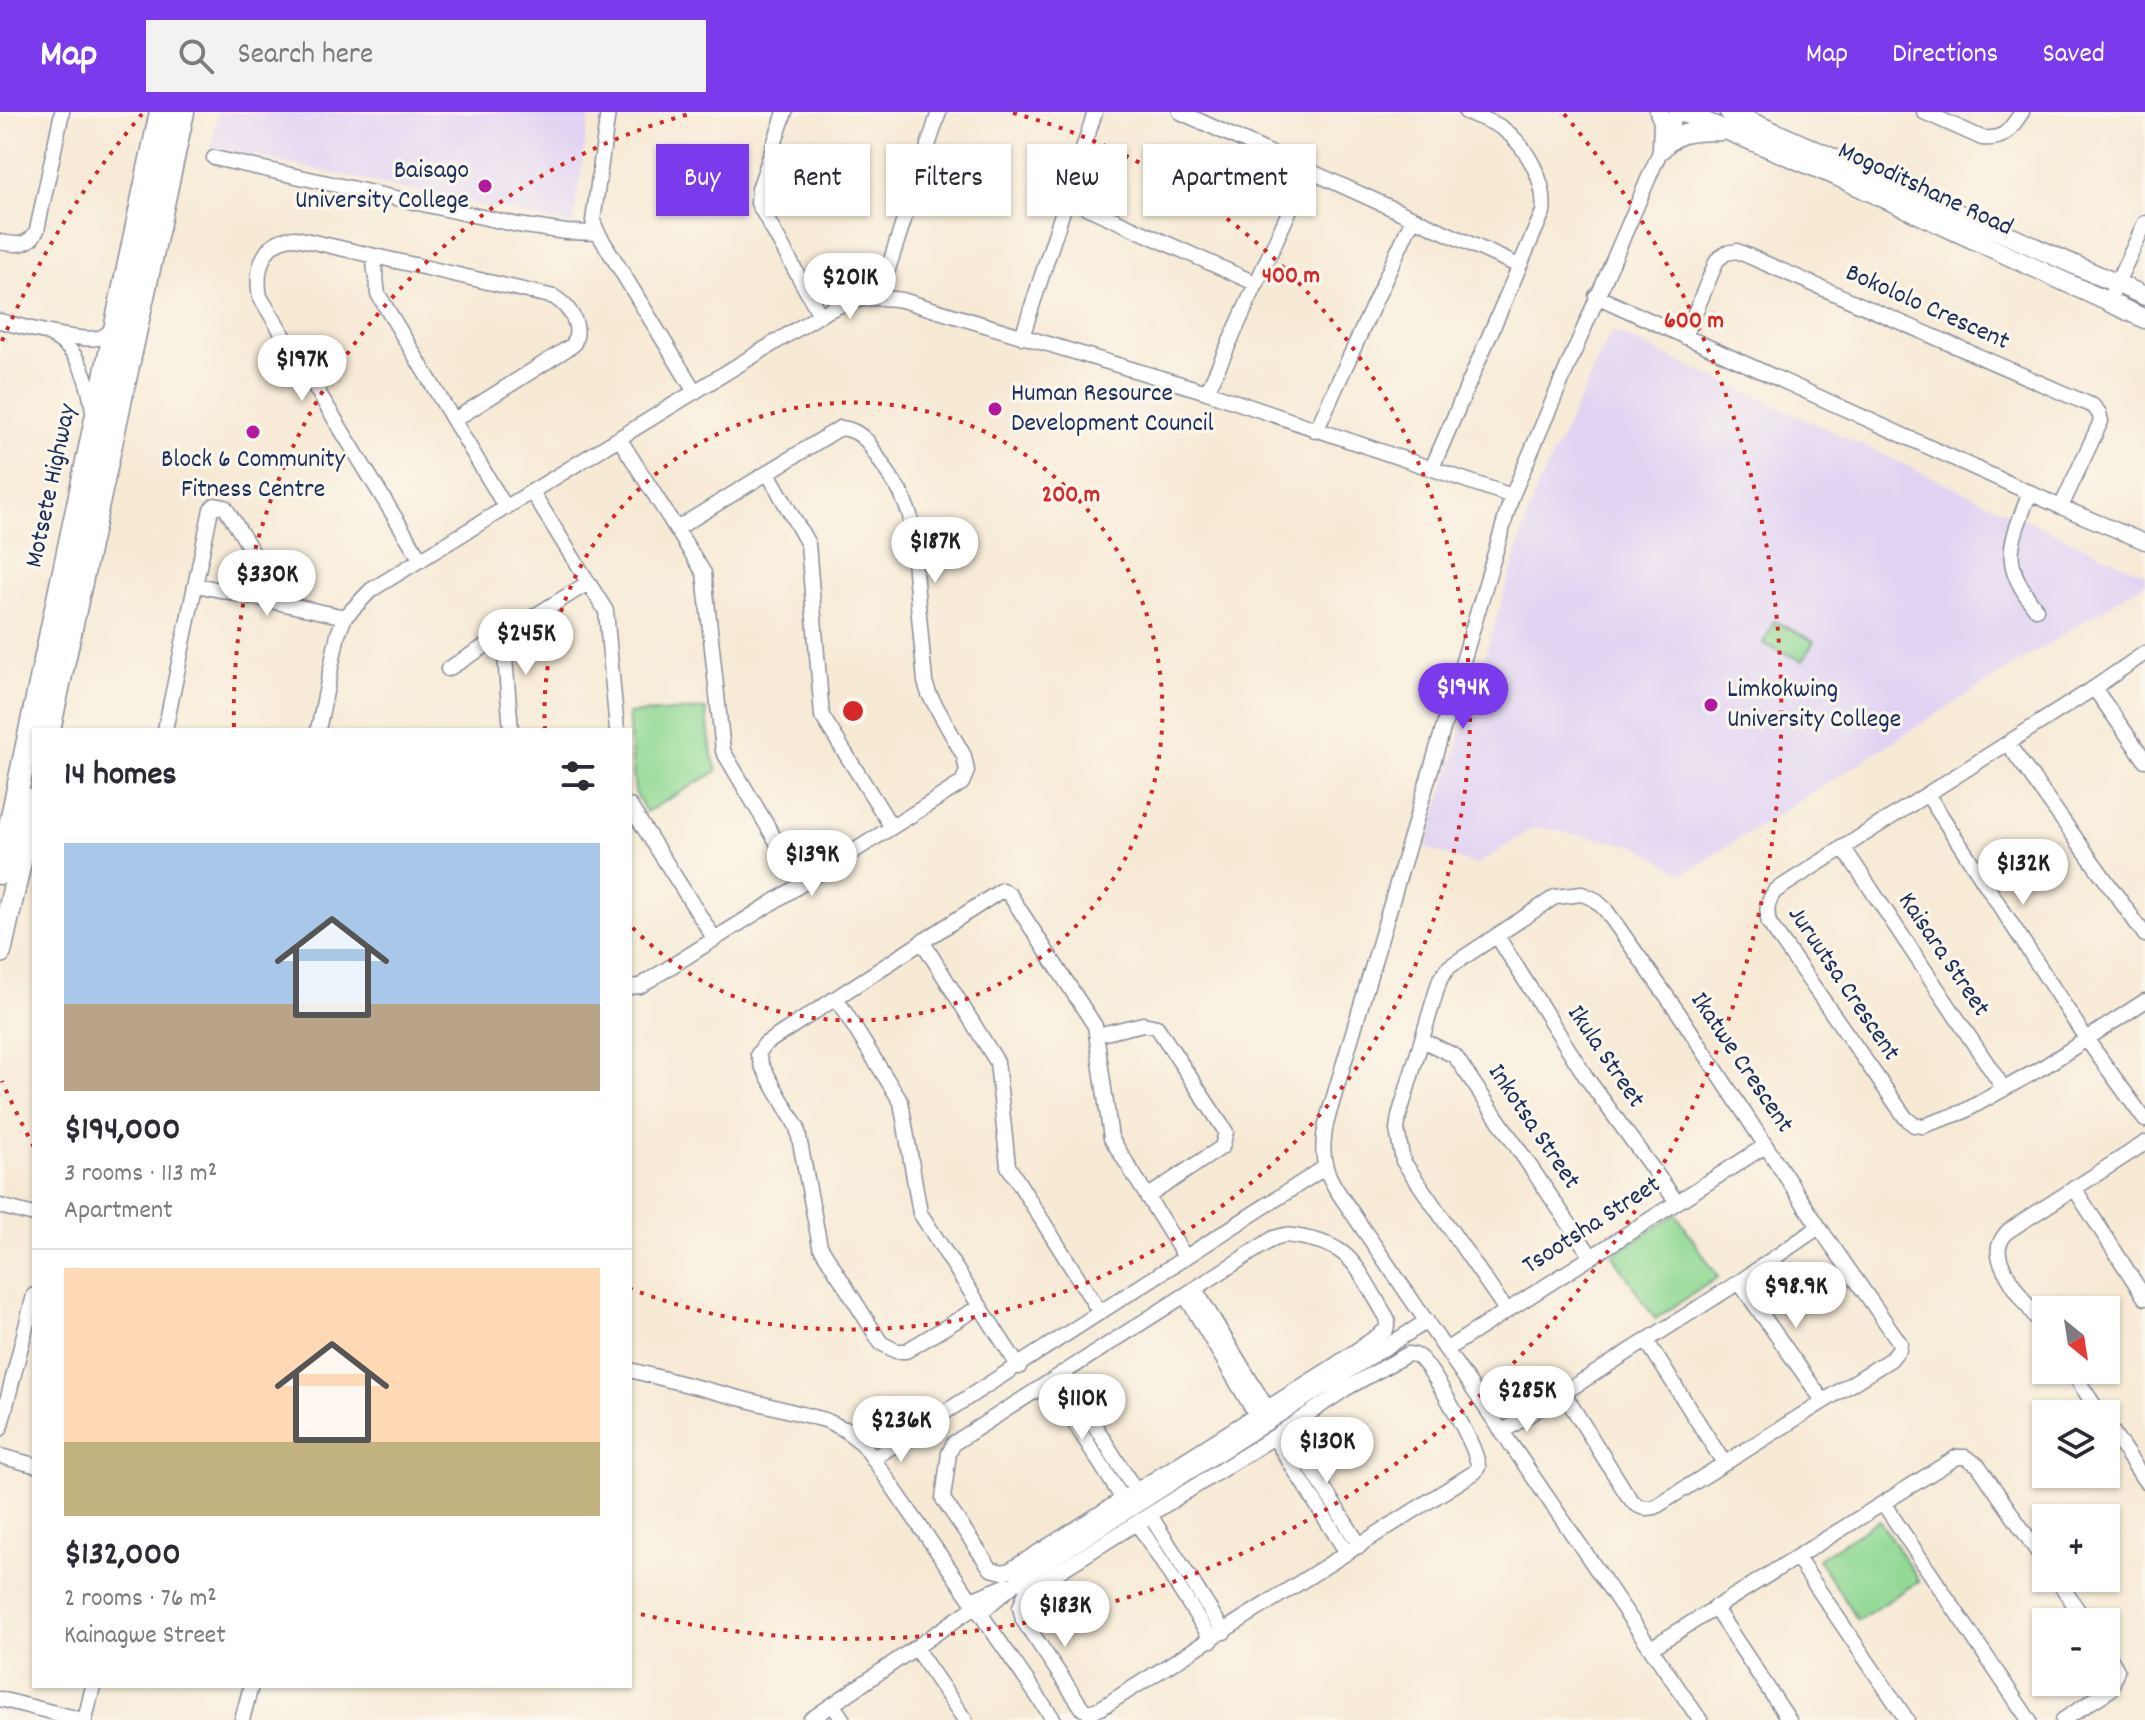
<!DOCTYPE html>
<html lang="en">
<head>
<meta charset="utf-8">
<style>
	body { margin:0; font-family:Dekko,sans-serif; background:#f2f2f3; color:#2b2b33; height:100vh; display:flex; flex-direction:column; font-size:30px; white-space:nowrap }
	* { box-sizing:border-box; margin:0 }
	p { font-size:26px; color:#7c7c81 }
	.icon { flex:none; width:44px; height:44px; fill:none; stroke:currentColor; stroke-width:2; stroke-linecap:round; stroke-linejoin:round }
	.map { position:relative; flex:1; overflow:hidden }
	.side { position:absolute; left:32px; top:616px; width:600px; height:960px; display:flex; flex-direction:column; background:#fff; border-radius:0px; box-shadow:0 2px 6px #0004 }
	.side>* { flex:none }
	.hud { position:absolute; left:656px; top:32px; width:760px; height:72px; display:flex; gap:16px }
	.needle { width:52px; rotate:150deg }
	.tools { position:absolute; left:2032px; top:1184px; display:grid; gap:16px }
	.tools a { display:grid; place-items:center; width:88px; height:88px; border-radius:0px; background:#fff; box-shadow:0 2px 6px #0004; font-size:40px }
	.price { position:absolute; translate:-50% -68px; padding:0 18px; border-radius:28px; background:#fff; color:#222; font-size:26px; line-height:52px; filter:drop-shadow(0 2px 4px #0008) }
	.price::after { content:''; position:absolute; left:50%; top:48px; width:24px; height:18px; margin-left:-12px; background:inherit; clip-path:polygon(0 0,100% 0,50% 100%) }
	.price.current { background:#7c3aed; color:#fff }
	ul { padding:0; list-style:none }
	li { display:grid; align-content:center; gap:16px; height:424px; padding:0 32px }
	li+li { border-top:2px solid #e1e1e2 }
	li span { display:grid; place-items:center; height:248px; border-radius:0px; color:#555 }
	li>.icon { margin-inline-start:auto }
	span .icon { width:144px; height:144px; fill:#fffc; stroke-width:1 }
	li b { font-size:34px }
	h2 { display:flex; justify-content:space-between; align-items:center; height:96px; padding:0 32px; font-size:34px }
	.tag { padding:0 28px; border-radius:0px; background:#fff; box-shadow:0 2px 6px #0004; font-size:28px; line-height:72px }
	.tag.current { background:#7c3aed; color:#fff }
	header { display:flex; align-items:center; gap:48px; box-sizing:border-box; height:112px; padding:0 40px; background:#7c3aed; color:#fff }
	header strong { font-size:38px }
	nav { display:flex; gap:44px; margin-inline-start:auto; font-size:28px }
	.search { width:560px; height:72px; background:#f2f2f3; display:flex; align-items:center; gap:20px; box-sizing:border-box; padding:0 28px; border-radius:0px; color:#7c7c81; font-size:30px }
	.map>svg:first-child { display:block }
</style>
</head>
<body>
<header>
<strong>Map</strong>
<div class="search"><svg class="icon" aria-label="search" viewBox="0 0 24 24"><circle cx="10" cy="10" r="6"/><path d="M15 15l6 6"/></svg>Search here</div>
<nav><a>Map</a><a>Directions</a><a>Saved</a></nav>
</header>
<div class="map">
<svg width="2145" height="1608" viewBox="0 0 2145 1608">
	<rect width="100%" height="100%" fill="#fbf7ec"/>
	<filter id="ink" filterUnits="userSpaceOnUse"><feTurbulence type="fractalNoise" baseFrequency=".0125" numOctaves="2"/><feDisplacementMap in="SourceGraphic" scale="16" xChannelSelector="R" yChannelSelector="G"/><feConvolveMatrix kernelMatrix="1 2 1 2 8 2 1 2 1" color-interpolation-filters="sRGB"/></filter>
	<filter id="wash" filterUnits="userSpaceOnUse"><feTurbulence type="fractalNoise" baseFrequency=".006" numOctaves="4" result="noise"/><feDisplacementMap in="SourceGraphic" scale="32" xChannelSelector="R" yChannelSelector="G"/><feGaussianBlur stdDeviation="1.8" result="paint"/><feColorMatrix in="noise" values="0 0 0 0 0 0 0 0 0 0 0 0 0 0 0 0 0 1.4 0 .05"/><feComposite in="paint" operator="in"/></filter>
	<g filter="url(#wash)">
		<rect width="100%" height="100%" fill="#f7ead5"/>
		<!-- built -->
		<path fill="#e1d4f3" d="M218,0H590L573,113L211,35Z
			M1612,219L2145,462V471L1683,762L1637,734L1535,715L1477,753L1426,736L1535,381Z"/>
		<!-- green -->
		<path fill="#92d994" stroke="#568479" stroke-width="2" d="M1774,509L1814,529L1803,549L1764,532Z
			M706,597L712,643L717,659L646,700L635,680L628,602Z
			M1676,1102L1718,1165L1655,1207L1613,1143Z
			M1879,1408L1919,1469L1858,1508L1818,1447Z"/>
	</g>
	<g filter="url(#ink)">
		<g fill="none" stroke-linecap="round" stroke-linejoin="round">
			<!-- minor casing -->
			<g stroke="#898c9a" stroke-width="17">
				<path id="minor" d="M608,0L593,109L598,121L695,280
					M785,0L759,77L758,91L820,203
					M1180,0L1519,154
					M1677,0L1512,384L1327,1008C1315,1058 1333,1071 1359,1111L1700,1608
					M1924,0L1982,26C2006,28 2009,18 2022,0
					M214,46L518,113L566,120L598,121
					M1066,86L1257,172
					M0,130C16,133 29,135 37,118L62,0
					M373,144L378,182L506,396
					M1596,184L2061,395L2145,430
					M879,185L939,0
					M2108,190L2145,111
					M0,209C19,214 86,232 102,225C108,222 112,217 116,212
					M50,223C80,237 88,269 93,298
					M1022,225L1095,0
					M1685,225L1717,148L1726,141L1737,139L2093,294L2099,301L2101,309L2061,395
					M1207,280L1308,58
					M1316,319L1413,106
					M619,326L704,461L723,639L801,771
					M1432,356L1543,100C1547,70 1526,33 1502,16C1491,9 1478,5 1466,0
					M768,361L808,432L822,604L891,714
					M532,380L606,499L617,618
					M2030,380C2010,434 1999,449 2036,497
					M421,448L260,185C255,158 263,126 296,126L554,185C570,195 583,214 573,233L454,308
					M197,473L345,505
					M495,527L505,545L511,618
					M2145,541L2094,576L1775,779C1767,790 1766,797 1769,811L1905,1005L1914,1013L1923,1014L1963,1000L2045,954L2145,889
					M448,557L588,471
					M2094,576L2145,648
					M165,618L211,397L215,393L225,395L283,490
					M318,618L338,522L345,505L371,478L820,203C848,187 870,183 902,188L1207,280L1512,384
					M2008,632L2145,823
					M1927,682L2087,928L2145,1008
					M630,694L714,826
					M1843,735L2004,977
					M1497,824L1586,965L1676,1089
					M922,829L997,950L1008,1054L1099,1199
					M630,875L640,874L962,671L967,659L964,644L929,582L925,570L910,403L901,381L867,329C858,321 852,317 840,316L676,417
					M836,886L901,990L920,1101L1019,1255
					M1097,923L1143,912L1157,915L1226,1020L1222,1035L1147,1085
					M1422,928L1455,944L1591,1144
					M2074,1076L2145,1186
					M0,1094L34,1103
					M1285,1123C1352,1130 1354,1151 1386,1204L1388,1209L1386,1218L1334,1254L1010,1458L1003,1460L991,1457L943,1387L949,1341L954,1331L1274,1126Z
					M1739,1170L1823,1289
					M1195,1177L1267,1296
					M1185,1183L1256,1303
					M979,1195L906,1239H896L881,1231L820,1134L797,1015L762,954L758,942L765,932L1002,778L1010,783L1095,914L1111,1026L1185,1145
					M1506,1198L1403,1049L1397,1018L1399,1004L1440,867L1449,855L1555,785L1582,782L1594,787L1605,797L1680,903L1819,1115L1900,1231L1899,1237L1891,1247L1655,1395C1642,1398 1636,1394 1628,1384L1564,1282
					M2046,1220C2035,1203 2001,1161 1999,1143C1997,1133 2002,1126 2008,1119L2145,1031
					M1646,1228L1724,1351
					M1447,1237L1765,1034
					M1408,1242C1415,1243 1415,1242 1420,1246C1433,1258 1479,1338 1478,1355L1475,1360L1101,1596L1089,1600L1083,1597L1023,1508L1020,1495L1026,1480L1274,1325L1347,1276Z
					M630,1258L825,1308L842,1316L863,1332L1054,1608
					M2071,1258L2100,1302
					M1062,1261L1135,1378
					M1049,1270L1122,1386
					M2106,1310L2145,1369
					M0,1317L34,1183
					M847,1317L880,1323L913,1319
					M1287,1317L1360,1434
					M1502,1320L1739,1170L1819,1115
					M1274,1325L1347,1441
					M0,1344L34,1353
					M874,1346L1324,1056
					M1883,1391L2029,1608
					M1150,1403L1224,1520
					M1137,1411L1212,1528
					M1797,1446L1907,1608
					M2056,1466L2086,1510
					M971,1488L1008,1473
					M1714,1495L1789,1608
					M980,1501L1019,1468L1427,1209
					M1651,1536L1957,1345H1965L1978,1353L2046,1452
					M916,1537L965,1608
					M0,1587L83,1608
					M833,1593L843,1608
					M85,1608L93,1574
					M242,1608L251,1574
					M810,1608L976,1494
					M2063,1608L2111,1577L2117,1558L2106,1539"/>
			</g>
			<!-- major casing -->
			<g stroke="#898c9a" stroke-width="21">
				<path id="major" d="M1659,0L1663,9L1662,37
					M1682,0L1836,64L2145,207
					M1729,0L2145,184
					M1662,37C1678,17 1697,20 1721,19"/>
			</g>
			<!-- highway casing -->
			<g stroke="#898c9a" stroke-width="25">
				<path id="highway" d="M49,618L183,0
					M0,761L161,0
					M0,840L34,687"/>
			</g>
			<!-- minor -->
			<use href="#minor" stroke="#fff" stroke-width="14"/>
			<!-- major -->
			<use href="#major" stroke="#fff" stroke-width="18"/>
			<!-- highway -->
			<use href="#highway" stroke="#fff" stroke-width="22"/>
		</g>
	</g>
	<!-- distance rings -->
	<g fill="none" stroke="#d62828" stroke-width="4" stroke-dasharray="4 8">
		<path d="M545 618A309 309 0 1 1 631 814"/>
		<path d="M234 615A619 619 0 0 1 693 1M1013 1A619 619 0 1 1 631 1177"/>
		<path d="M34 1035A928 928 0 0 1 2 969M2 229A928 928 0 0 1 142 2M1564 2A928 928 0 0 1 636 1501"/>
	</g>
	<!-- markers -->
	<g fill="#b5179e" stroke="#fbf7ec" stroke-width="3">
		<circle cx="485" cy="74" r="8"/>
		<circle cx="995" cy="297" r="8"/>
		<circle cx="253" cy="320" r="8"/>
		<circle cx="1711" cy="593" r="8"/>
	</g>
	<g text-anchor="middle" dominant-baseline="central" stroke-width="6" stroke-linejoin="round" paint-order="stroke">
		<!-- poi labels -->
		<g font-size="26" fill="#1b2f5e" stroke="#fbf7ec" text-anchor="start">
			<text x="469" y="59" text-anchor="end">Baisago<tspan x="469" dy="30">University College</tspan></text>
			<text x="1011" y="282">Human Resource<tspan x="1011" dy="30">Development Council</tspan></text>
			<text x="253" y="348" text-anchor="middle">Block 6 Community<tspan x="253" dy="30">Fitness Centre</tspan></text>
			<text x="1727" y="578">Limkokwing<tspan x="1727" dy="30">University College</tspan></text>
		</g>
		<!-- street labels -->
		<g font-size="26" fill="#1b2f5e" stroke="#fbf7ec">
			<text transform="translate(1925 78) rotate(25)">Mogoditshane Road</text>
			<text transform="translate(1927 196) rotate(24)">Bokololo Crescent</text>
			<text transform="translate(52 374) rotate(-78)">Motsete Highway</text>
			<text transform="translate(1943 843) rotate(56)">Kaisara Street</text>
			<text transform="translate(1843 872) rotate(56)">Juruutsa Crescent</text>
			<text transform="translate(1605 945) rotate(56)">Ikula Street</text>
			<text transform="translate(1741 951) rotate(56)">Ikatwe Crescent</text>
			<text transform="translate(1533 1015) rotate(56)">Inkotsa Street</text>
			<text transform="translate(1592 1114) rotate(-33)">Tsootsha Street</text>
		</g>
	</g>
	<circle cx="853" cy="599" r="12" fill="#d62828" stroke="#fbf7ec" stroke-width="4"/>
	<g font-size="24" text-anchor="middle" font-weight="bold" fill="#d62828" stroke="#fbf7ec" stroke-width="6" stroke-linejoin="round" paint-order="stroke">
		<text x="1291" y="170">400 m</text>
		<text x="1694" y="215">600 m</text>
		<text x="1071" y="389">200 m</text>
	</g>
</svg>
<div class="tools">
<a><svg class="needle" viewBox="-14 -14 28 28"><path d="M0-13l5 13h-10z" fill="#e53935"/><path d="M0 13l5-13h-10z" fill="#7c7c81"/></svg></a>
<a><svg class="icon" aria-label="layers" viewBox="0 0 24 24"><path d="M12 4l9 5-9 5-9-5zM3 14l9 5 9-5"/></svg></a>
<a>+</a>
<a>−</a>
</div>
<b class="price" style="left:850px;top:209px">$201K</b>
<b class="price" style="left:302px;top:291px">$197K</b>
<b class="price" style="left:935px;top:473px">$187K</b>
<b class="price" style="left:267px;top:506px">$330K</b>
<b class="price" style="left:526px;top:565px">$245K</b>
<b class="price current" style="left:1463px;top:619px">$194K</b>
<b class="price" style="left:812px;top:786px">$139K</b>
<b class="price" style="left:2023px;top:795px">$132K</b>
<b class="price" style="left:1796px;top:1218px">$98.9K</b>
<b class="price" style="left:1527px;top:1322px">$285K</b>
<b class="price" style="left:1082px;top:1330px">$110K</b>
<b class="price" style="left:901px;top:1352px">$236K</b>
<b class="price" style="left:1327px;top:1373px">$130K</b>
<b class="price" style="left:1065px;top:1537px">$183K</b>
<div class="hud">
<a class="tag current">Buy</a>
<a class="tag">Rent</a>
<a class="tag">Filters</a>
<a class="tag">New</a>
<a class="tag">Apartment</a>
</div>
<section class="side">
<h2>14 homes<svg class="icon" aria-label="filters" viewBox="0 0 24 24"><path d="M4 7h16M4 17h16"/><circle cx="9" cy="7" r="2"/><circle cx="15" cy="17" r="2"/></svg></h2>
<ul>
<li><span style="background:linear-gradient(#a9c7e8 65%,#b9a48a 0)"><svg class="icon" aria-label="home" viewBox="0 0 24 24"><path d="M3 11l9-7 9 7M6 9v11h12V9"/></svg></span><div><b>$194,000</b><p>3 rooms · 113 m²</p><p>Apartment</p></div></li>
<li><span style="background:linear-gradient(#ffd9b3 70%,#c2b280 0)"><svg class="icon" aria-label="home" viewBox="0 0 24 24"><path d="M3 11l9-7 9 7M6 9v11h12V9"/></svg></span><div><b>$132,000</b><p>2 rooms · 76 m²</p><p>Kainagwe Street</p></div></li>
</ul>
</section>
</div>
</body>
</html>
